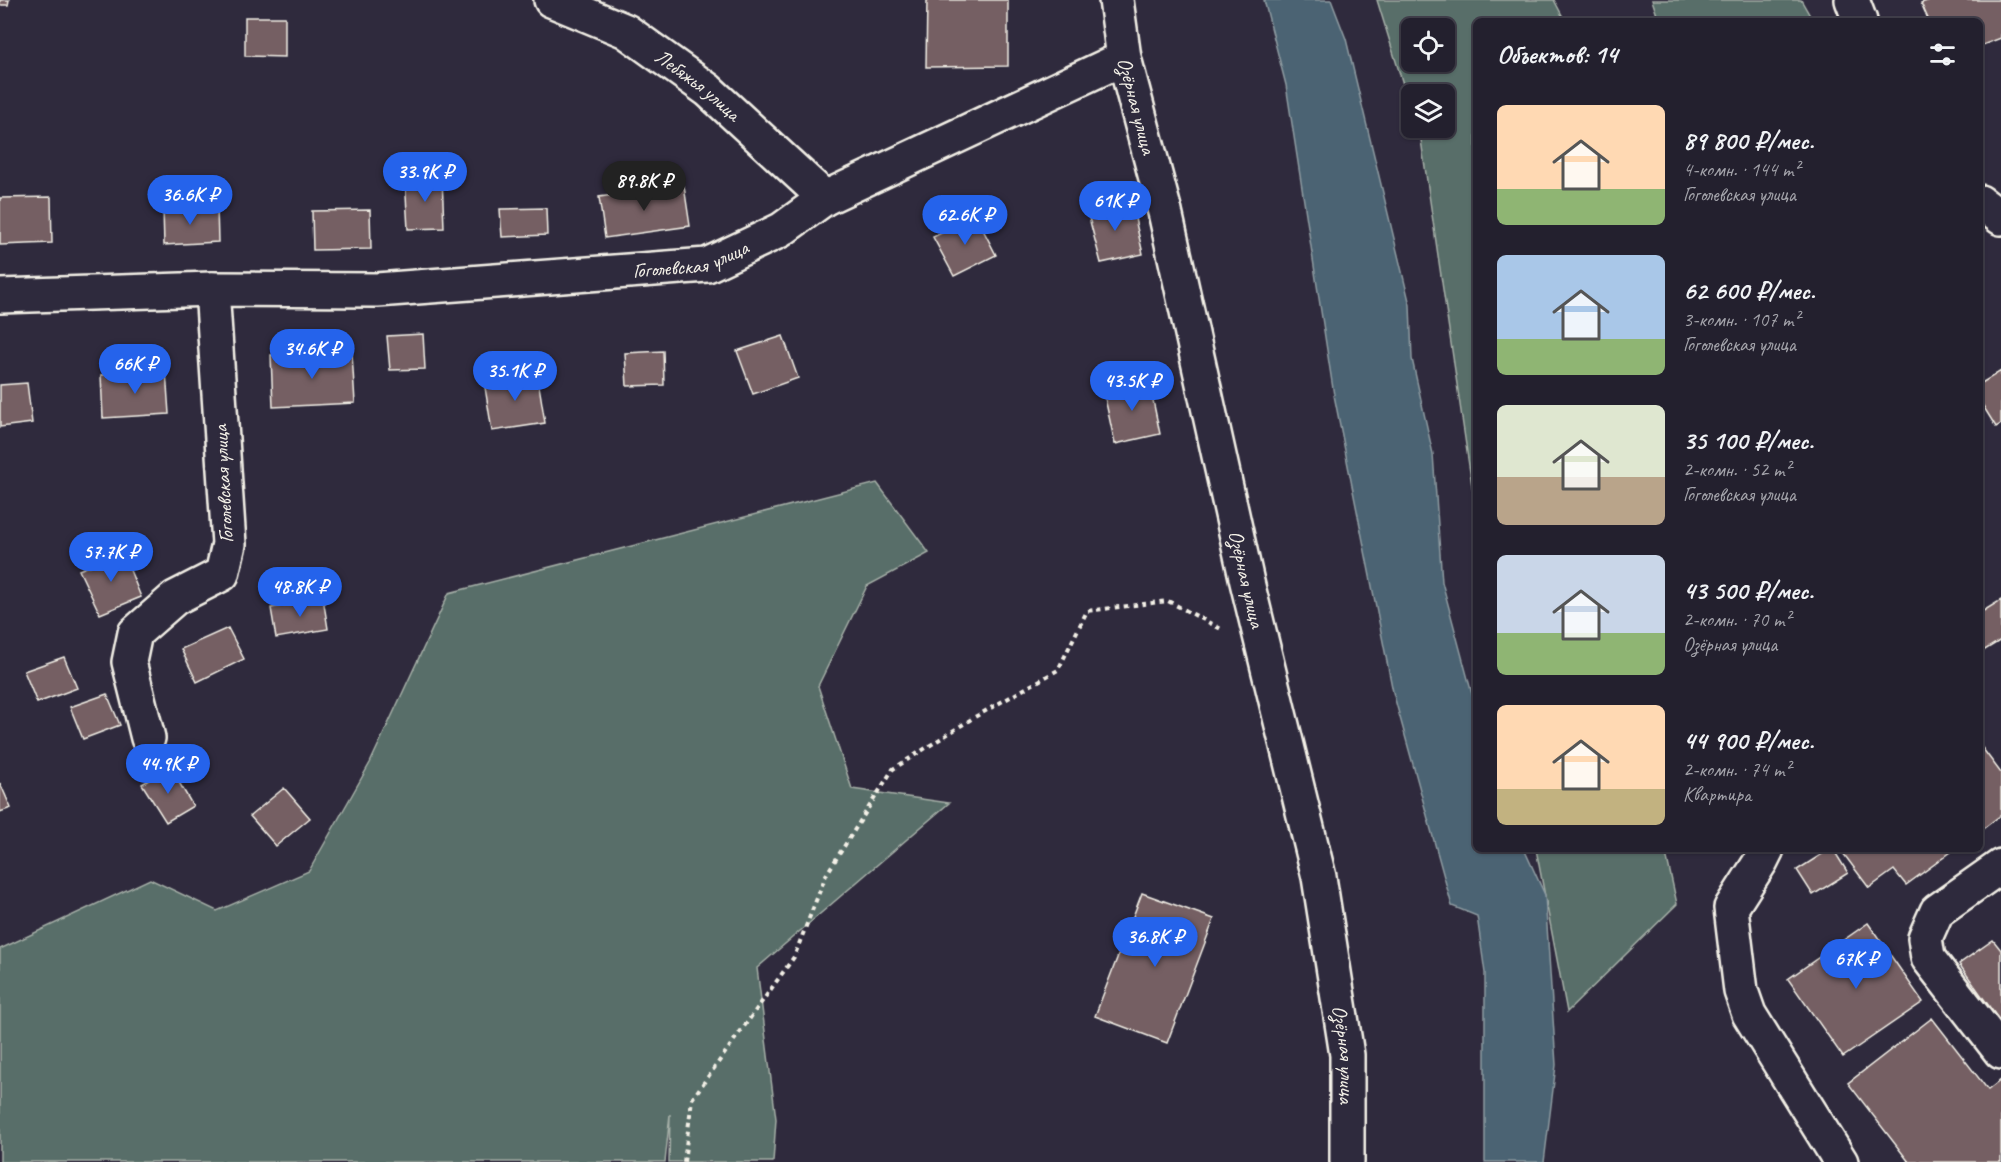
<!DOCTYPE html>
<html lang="ru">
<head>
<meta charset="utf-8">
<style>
	body { margin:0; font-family:Caveat,sans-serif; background:#2f2d3a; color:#f1f3f6; height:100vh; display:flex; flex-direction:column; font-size:22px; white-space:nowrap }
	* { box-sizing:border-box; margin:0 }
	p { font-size:20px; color:#a3a3aa }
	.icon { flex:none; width:33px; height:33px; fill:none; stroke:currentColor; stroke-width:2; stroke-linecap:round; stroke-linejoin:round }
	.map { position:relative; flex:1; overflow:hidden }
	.side { position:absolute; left:1473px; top:18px; width:510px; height:834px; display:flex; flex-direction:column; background:#23202e; border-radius:9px; box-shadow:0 2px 4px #0004,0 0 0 2px #403e4a }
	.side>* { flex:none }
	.tools { position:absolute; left:1401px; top:18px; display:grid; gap:12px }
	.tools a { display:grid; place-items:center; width:54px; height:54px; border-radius:9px; background:#23202e; box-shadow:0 2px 4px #0004,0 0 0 2px #403e4a; font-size:30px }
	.price { position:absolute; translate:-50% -51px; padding:0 14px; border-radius:21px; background:#2563eb; color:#fff; font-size:20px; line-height:39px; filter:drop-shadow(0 2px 3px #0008) }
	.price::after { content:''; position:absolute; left:50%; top:36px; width:18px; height:14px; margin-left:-9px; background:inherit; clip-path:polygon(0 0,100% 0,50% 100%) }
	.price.selected { background:#222; color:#fff }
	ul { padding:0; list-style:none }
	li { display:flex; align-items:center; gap:18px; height:150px; padding:0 24px }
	li span { display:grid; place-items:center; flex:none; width:168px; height:120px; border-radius:9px; color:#555 }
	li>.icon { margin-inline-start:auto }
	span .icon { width:72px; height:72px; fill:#fffc; stroke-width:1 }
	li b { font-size:26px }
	h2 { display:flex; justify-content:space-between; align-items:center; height:72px; padding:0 24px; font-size:26px }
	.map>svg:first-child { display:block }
</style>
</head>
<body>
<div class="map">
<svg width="2001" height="1162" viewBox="0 0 2001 1162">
	<rect width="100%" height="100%" fill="#2f2a3d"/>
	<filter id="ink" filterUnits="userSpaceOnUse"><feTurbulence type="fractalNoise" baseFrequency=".0167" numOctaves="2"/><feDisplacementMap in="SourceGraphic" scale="12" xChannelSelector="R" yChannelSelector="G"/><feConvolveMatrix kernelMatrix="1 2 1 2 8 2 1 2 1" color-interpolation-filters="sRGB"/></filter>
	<g filter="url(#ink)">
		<!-- green -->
		<path fill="#586e69" stroke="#a6b0a8" stroke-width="1.5" fill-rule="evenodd" d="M1377,0H1554L1565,21H1476V513L1421,140L1417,128H1444V94H1412L1411,110ZM1444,28V62H1412V28Z
			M1652,0H1801L1813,21H1659Z
			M877,483L929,553L867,586L818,686L852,789L949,803L757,968L776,1119L773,1162H669L670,1114L665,1162H0V949L150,879L217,911L309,871L370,763L449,593Z
			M1536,849H1665L1677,904L1567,1012Z"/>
		<!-- water -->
		<path fill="#4b6473" stroke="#8f9ca2" stroke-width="1.5" d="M1264,0H1331L1346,39L1410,305L1412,359L1433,454L1442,582L1476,709V849H1524L1545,895L1556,1065L1544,1162H1485V973L1477,916L1452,906L1393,692L1334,395L1286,85Z"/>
		<!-- building -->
		<path fill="#755f63" stroke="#f4f1e8" stroke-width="1.5" d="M0,0H9L8,5H0Z
			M927,0H1008V66L926,67Z
			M1930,0H2001V38L1980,46V21H1929L1921,3Z
			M245,17H285V57L245,56Z
			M442,177L444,228L408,229L405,178Z
			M684,186L690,226L605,238L599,197Z
			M51,197L52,243L0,245V198Z
			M1131,201L1143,254L1101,263L1087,210Z
			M217,207L218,242L164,245L163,208Z
			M546,208L547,235L502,237L500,209Z
			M370,210L371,249L313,250L312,211Z
			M976,216L996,255L954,276L933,237Z
			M423,334L425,369L390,370L387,336Z
			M783,336L798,378L753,394L737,351Z
			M663,351L664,385L627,386L625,353Z
			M352,353L355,403L273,407L271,355Z
			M166,371L169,414L103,418L101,375Z
			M2001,371V424L1996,427L1980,401V384Z
			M537,373L545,423L492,431L484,381Z
			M1149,381L1160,434L1115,444L1103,389Z
			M27,383L32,423L0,427V385Z
			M123,553L141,597L100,614L79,570Z
			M323,598L328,629L276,638L271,608Z
			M2001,600V640L1980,653V613Z
			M228,628L244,659L197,682L181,649Z
			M64,657L77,688L37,703L24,671Z
			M107,694L120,725L83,739L70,707Z
			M1980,745L2001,773V815L1980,831Z
			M170,767L193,806L166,822L142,784Z
			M0,783L11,808L0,812Z
			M284,788L310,818L276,846L250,816Z
			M1830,849H1833L1848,873L1813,895L1797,870Z
			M1840,849H1955L1906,885L1894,870L1869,888Z
			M1142,893L1214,919L1167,1043L1095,1016Z
			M1868,923L1923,1002L1843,1057L1788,979Z
			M1993,940L2001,950V1023L1959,964Z
			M1932,1018L1988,1090L2001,1080V1162H1909L1848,1083Z"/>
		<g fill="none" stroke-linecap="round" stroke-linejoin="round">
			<!-- minor casing -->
			<g stroke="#f4f1e8" stroke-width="38">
				<g id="minor">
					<path id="s1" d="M551,0L626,31L708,90L825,198"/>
					<path id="s2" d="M1116,0L1124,58L1165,212L1247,582L1319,877L1347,1055V1162"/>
					<path d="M1852,0L1860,21"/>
					<path d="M1980,202L2001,218"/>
					<path id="s3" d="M0,296L212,289L377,290L707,265L781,230L825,198L1124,58"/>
					<path d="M148,738L129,662L135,633L175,598L222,574L229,544L212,289"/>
					<path d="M1767,849L1761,861L1731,908L1741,991L1749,1014L1841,1162"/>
					<path d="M2001,866L1937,911L1925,938L1928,958L2001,1052"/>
				</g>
			</g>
			<!-- path -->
			<path stroke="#f4f1e8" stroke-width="4" stroke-dasharray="4.5 4.5" stroke-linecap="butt" d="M684,1162L692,1099L794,957L826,875L893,769L973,718L1058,670L1087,611L1168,601L1223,630"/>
			<!-- minor -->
			<use href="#minor" stroke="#2f2a3d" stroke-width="33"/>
		</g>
	</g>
	<g text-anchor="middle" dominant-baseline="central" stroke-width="4.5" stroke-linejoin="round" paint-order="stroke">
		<!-- street labels -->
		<g font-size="21" fill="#f4f1e8" stroke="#2f2a3d">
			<text stroke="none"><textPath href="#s1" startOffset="171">Лебяжья улица</textPath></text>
			<text stroke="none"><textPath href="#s2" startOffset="108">Озёрная улица</textPath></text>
			<text stroke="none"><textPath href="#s3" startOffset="693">Гоголевская улица</textPath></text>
			<text transform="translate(223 484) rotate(-93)">Гоголевская улица</text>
			<text stroke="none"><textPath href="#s2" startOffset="594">Озёрная улица</textPath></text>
			<text stroke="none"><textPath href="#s2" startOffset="1080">Озёрная улица</textPath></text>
		</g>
	</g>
</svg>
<div class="tools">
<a><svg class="icon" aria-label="locate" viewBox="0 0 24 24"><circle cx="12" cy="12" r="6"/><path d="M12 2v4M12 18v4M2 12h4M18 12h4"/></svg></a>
<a><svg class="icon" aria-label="layers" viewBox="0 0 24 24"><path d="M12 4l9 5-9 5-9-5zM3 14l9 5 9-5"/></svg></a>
</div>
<b class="price" style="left:425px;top:203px">33.9K ₽</b>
<b class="price selected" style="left:644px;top:212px">89.8K ₽</b>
<b class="price" style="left:190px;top:226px">36.6K ₽</b>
<b class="price" style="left:1115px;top:232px">61K ₽</b>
<b class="price" style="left:965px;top:246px">62.6K ₽</b>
<b class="price" style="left:312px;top:380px">34.6K ₽</b>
<b class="price" style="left:135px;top:395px">66K ₽</b>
<b class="price" style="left:515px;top:402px">35.1K ₽</b>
<b class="price" style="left:1132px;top:412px">43.5K ₽</b>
<b class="price" style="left:111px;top:583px">57.7K ₽</b>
<b class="price" style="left:300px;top:618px">48.8K ₽</b>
<b class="price" style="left:168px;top:795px">44.9K ₽</b>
<b class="price" style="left:1155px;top:968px">36.8K ₽</b>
<b class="price" style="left:1856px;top:990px">67K ₽</b>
<section class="side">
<h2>Объектов: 14<svg class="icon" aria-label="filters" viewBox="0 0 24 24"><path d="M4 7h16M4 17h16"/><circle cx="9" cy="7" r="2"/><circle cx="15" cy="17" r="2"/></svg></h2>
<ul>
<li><span style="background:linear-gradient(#ffd9b3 70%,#8fb573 0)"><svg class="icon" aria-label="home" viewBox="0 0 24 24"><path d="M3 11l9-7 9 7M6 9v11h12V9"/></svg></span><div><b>89 800 ₽/мес.</b><p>4-комн. · 144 m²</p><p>Гоголевская улица</p></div></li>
<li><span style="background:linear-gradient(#a9c7e8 70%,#8fb573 0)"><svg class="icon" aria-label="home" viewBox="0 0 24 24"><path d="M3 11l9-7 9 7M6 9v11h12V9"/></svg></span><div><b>62 600 ₽/мес.</b><p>3-комн. · 107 m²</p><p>Гоголевская улица</p></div></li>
<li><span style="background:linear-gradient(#dfe7d0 60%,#b9a48a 0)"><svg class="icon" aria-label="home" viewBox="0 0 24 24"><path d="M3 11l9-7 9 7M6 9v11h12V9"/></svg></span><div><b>35 100 ₽/мес.</b><p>2-комн. · 52 m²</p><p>Гоголевская улица</p></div></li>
<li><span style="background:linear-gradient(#c9d6e8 65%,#8fb573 0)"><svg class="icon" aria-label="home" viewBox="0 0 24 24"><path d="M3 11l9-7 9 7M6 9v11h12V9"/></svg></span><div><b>43 500 ₽/мес.</b><p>2-комн. · 70 m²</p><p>Озёрная улица</p></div></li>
<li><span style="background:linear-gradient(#ffd9b3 70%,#c2b280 0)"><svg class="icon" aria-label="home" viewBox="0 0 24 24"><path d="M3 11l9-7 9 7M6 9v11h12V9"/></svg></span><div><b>44 900 ₽/мес.</b><p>2-комн. · 74 m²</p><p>Квартира</p></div></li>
</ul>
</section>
</div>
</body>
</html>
